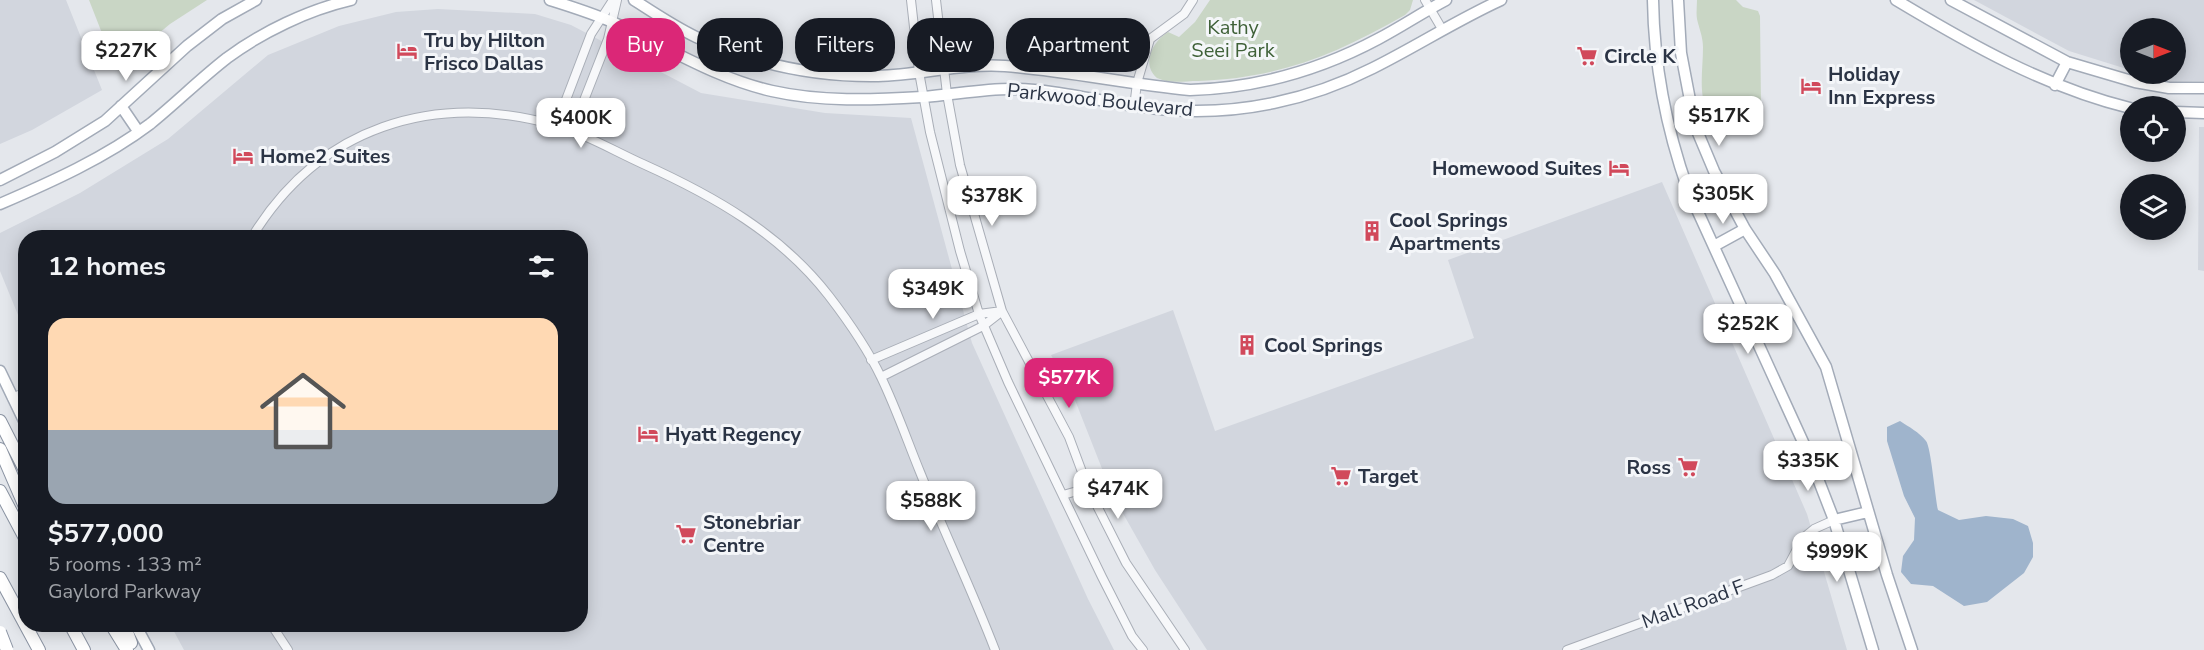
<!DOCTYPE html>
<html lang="en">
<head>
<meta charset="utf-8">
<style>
	body { margin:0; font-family:"Nunito Sans",sans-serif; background:#20242c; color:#f1f3f6; height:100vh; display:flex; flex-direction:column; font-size:22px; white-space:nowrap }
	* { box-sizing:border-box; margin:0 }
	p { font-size:20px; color:#9ea1a6 }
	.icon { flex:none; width:33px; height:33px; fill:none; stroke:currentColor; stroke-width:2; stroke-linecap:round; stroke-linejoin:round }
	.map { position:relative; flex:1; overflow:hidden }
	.panel { position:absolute; left:18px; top:230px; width:570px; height:402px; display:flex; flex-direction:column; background:#171b24; border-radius:24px; box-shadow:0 3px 15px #0003 }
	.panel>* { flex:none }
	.top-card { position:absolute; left:606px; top:18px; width:570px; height:54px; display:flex; gap:12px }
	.needle { width:39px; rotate:90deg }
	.controls { position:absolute; left:2120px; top:18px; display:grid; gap:12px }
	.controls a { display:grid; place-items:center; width:66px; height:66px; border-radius:50%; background:#171b24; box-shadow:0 3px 15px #0003; font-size:30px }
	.price { position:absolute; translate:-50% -51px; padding:0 14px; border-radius:12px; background:#fff; color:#222; font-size:20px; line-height:39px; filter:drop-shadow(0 2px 3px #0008) }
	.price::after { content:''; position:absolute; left:50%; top:36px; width:18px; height:14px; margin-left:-9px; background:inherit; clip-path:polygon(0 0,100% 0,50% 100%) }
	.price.on { background:#db2777; color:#fff }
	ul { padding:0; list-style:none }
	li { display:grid; align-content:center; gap:12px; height:318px; padding:0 30px }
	li span { display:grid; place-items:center; height:186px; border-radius:18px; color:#555 }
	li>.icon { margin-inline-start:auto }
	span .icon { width:108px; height:108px; fill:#fffc; stroke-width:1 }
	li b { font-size:26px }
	h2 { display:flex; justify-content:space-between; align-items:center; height:72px; padding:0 30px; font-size:26px }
	.chip { padding:0 21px; border-radius:24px; background:#171b24; box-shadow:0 3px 15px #0003; font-size:21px; line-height:54px }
	.chip.on { background:#db2777; color:#fff }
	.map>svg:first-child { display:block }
</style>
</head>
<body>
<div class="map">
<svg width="2204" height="650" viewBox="0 0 2204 650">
	<rect width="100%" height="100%" fill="#e4e7ec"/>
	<!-- built -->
	<path fill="#d2d6de" d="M0,0H66L102,90L32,130L0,144Z
		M1974,0H2204V81L2169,82L2142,74H2175V28H2130V70L2069,51Z
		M438,9L535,14L571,25L701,93L825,113L911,118L972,343L1088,599L1114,650H184L170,624H580V237H26L25,332L0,271V233L80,193L168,139L268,55L339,26L396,12Z
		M2199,127H2204V271L2198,270Z
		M1662,182L1807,514L1847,650H1207L1155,570L1112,494L1073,395L1051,355L1173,310L1215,431L1474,338L1448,260Z"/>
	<!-- green -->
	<path fill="#c9d6c5" d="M89,0H207L170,24L116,69Z
		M1210,0H1413L1410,10L1405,15C1335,55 1279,78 1198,81C1184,81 1169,84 1157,78C1141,64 1152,42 1168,32L1179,37L1195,22Z
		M1697,0H1736L1743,7L1758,11L1760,16L1761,106L1746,105V102H1734L1733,105L1730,103L1720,106L1718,110L1717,118L1711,120C1697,97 1703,73 1703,47C1703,37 1699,28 1697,19C1696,13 1697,6 1697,0Z"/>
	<!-- water -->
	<path fill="#9fb4cc" d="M1900,421C1909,427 1919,432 1926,441C1931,447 1935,497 1938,510L1959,520L1986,516L2013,519L2028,526L2033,543V557L2024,573L1987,602L1964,606L1933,586L1911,584L1901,572L1903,556L1914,540L1915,518L1904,496L1887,441V427Z"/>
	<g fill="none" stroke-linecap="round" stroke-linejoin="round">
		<!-- minor casing -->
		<g stroke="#a9aeb7" stroke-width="10">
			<path id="minor" d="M911,0L919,72L930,132L960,251L979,314L1008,382L1102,577L1132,636L1143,650
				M936,0L947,94L960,165L1002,311L1069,437L1088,488L1126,563L1185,650
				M1425,0L1442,29
				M1134,107L1137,83L1150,39L1184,14L1193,0
				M556,126L591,34L613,0
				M572,131L608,39L617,0
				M252,237C319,127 433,91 555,125C586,134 614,151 643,164C714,196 781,234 829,296C849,322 867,348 881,377C896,408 907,440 920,472C944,532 972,590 995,650
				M871,360L979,314L1002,311
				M881,377L983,326L1001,312
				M12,398L26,392
				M1063,495L1088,488
				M271,624L288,650
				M1567,650L1772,575L1788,566L1803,538L1814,529L1834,520"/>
		</g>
		<!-- major casing -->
		<g stroke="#a3abb8" stroke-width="13">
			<path id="major" d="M550,0C575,8 602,16 625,28C673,51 719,79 772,91C821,102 872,100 922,97C952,95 981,89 1011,89C1065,89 1116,107 1170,110C1240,115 1310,100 1373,68C1417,46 1457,20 1501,0
				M634,0C654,13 675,27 696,37C753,64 816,77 878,76C920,75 963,63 1005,66C1067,71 1128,84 1190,90C1256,88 1320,70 1378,39C1401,27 1423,12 1446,0
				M1653,0C1654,66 1666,128 1688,190L1808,453L1834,520L1873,650
				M1678,0L1681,53L1694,121L1698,133L1714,171L1745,229L1775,274L1826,367L1887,575L1912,650
				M1896,0C1971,45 2045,87 2130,108
				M1951,0L2067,62L2135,82L2169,88H2204
				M2055,85L2067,62
				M121,106L138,131
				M2175,112L2204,113
				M0,180L55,152L105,121L187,46L222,19L256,0
				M0,204C51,182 105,158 150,124C176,103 200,79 227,58C262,32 308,10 351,0
				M1714,246L1745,229
				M0,371L26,425
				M1834,520L1868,512
				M135,624L149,650"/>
		</g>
		<!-- highway casing -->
		<g stroke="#8b94a3" stroke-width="14">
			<path id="highway" d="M0,421L26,472
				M0,449L26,509
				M0,491L26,540
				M0,578L39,650
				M70,624L84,650
				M111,624L127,650
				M124,624L131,643"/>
		</g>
		<!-- minor -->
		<use href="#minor" stroke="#f7f8fa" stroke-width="8"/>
		<!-- major -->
		<use href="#major" stroke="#fff" stroke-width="10"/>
		<!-- highway -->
		<use href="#highway" stroke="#fff" stroke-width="12"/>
		<!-- highway-bridge casing -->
		<g stroke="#8b94a3" stroke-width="14" stroke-linecap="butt">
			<path id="highway-bridge" d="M0,632L7,650"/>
		</g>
		<!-- highway-bridge -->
		<use href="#highway-bridge" stroke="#fff" stroke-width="12"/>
	</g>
	<!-- icons -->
	<defs>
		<g id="hotel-bare" transform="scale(1.62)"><path d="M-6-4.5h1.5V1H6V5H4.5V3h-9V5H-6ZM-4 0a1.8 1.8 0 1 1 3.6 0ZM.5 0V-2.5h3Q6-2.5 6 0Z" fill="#d1495b" stroke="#f4f6f9" stroke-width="2.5" paint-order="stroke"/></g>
		<g id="supermarket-bare" transform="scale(1.62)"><path d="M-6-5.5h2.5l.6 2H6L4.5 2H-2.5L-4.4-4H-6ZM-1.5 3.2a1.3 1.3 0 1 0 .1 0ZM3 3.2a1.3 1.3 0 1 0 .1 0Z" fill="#d1495b" stroke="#f4f6f9" stroke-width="2.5" paint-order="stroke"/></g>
		<g id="building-bare" transform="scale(1.62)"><path d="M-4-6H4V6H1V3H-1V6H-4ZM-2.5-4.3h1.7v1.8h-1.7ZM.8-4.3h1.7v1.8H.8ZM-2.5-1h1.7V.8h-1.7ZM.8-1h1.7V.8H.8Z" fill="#d1495b" stroke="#f4f6f9" stroke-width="2.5" paint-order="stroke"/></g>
	</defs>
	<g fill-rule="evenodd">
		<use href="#hotel-bare" x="407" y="51"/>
		<use href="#supermarket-bare" x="1587" y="56"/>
		<use href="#hotel-bare" x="1811" y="86"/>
		<use href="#hotel-bare" x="243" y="156"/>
		<use href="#hotel-bare" x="1619" y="168"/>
		<use href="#building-bare" x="1372" y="231"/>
		<use href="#building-bare" x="1247" y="345"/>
		<use href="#hotel-bare" x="648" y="434"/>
		<use href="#supermarket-bare" x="1688" y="467"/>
		<use href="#supermarket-bare" x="1341" y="476"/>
		<use href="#supermarket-bare" x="686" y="534"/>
	</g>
	<g text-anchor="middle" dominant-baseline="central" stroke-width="6" stroke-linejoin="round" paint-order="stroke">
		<!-- park labels -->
		<g font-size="20" fill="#3f6138" stroke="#f4f6f9">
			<text x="1233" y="27">Kathy<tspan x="1233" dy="23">Seei Park</tspan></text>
		</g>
		<!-- poi labels -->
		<g font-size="20" font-weight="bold" fill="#2b3445" stroke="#f4f6f9" text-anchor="start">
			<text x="424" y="40">Tru by Hilton<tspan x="424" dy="23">Frisco Dallas</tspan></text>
			<text x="1604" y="56">Circle K</text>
			<text x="1828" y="74">Holiday<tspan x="1828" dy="23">Inn Express</tspan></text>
			<text x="260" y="156">Home2 Suites</text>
			<text x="1602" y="168" text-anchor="end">Homewood Suites</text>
			<text x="1389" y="220">Cool Springs<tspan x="1389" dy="23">Apartments</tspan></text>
			<text x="1264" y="345">Cool Springs</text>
			<text x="665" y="434">Hyatt Regency</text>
			<text x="1671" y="467" text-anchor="end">Ross</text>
			<text x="1358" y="476">Target</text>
			<text x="703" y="522">Stonebriar<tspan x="703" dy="23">Centre</tspan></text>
		</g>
		<!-- street labels -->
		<g font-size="20" fill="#2b3445" stroke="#f4f6f9">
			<text transform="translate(1100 100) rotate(6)">Parkwood Boulevard</text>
			<text transform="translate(1693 604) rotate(-20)">Mall Road F</text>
		</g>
	</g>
</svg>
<div class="controls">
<a><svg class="needle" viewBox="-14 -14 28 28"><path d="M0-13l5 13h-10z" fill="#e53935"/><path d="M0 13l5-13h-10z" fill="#9ea1a6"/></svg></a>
<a><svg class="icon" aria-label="locate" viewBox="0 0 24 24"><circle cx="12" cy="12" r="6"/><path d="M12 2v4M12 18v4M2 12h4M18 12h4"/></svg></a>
<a><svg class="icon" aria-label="layers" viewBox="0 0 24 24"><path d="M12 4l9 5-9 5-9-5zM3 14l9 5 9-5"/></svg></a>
</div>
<b class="price" style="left:126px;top:82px">$227K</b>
<b class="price" style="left:1719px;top:147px">$517K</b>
<b class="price" style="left:581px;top:149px">$400K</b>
<b class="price" style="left:1723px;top:225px">$305K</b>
<b class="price" style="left:992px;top:227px">$378K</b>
<b class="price" style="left:933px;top:320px">$349K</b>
<b class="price" style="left:1748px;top:355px">$252K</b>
<b class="price on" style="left:1069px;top:409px">$577K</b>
<b class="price" style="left:1808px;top:492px">$335K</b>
<b class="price" style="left:1118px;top:520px">$474K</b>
<b class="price" style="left:931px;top:532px">$588K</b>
<b class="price" style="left:1837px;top:583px">$999K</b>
<div class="top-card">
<a class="chip on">Buy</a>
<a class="chip">Rent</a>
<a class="chip">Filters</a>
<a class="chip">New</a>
<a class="chip">Apartment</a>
</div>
<section class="panel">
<h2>12 homes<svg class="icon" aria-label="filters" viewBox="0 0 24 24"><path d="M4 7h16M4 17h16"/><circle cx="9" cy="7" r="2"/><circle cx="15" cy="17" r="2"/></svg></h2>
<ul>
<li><span style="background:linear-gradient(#ffd9b3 60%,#9aa5b1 0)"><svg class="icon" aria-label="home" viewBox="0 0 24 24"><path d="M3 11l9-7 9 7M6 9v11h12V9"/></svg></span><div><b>$577,000</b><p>5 rooms · 133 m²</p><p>Gaylord Parkway</p></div></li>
</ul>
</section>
</div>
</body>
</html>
